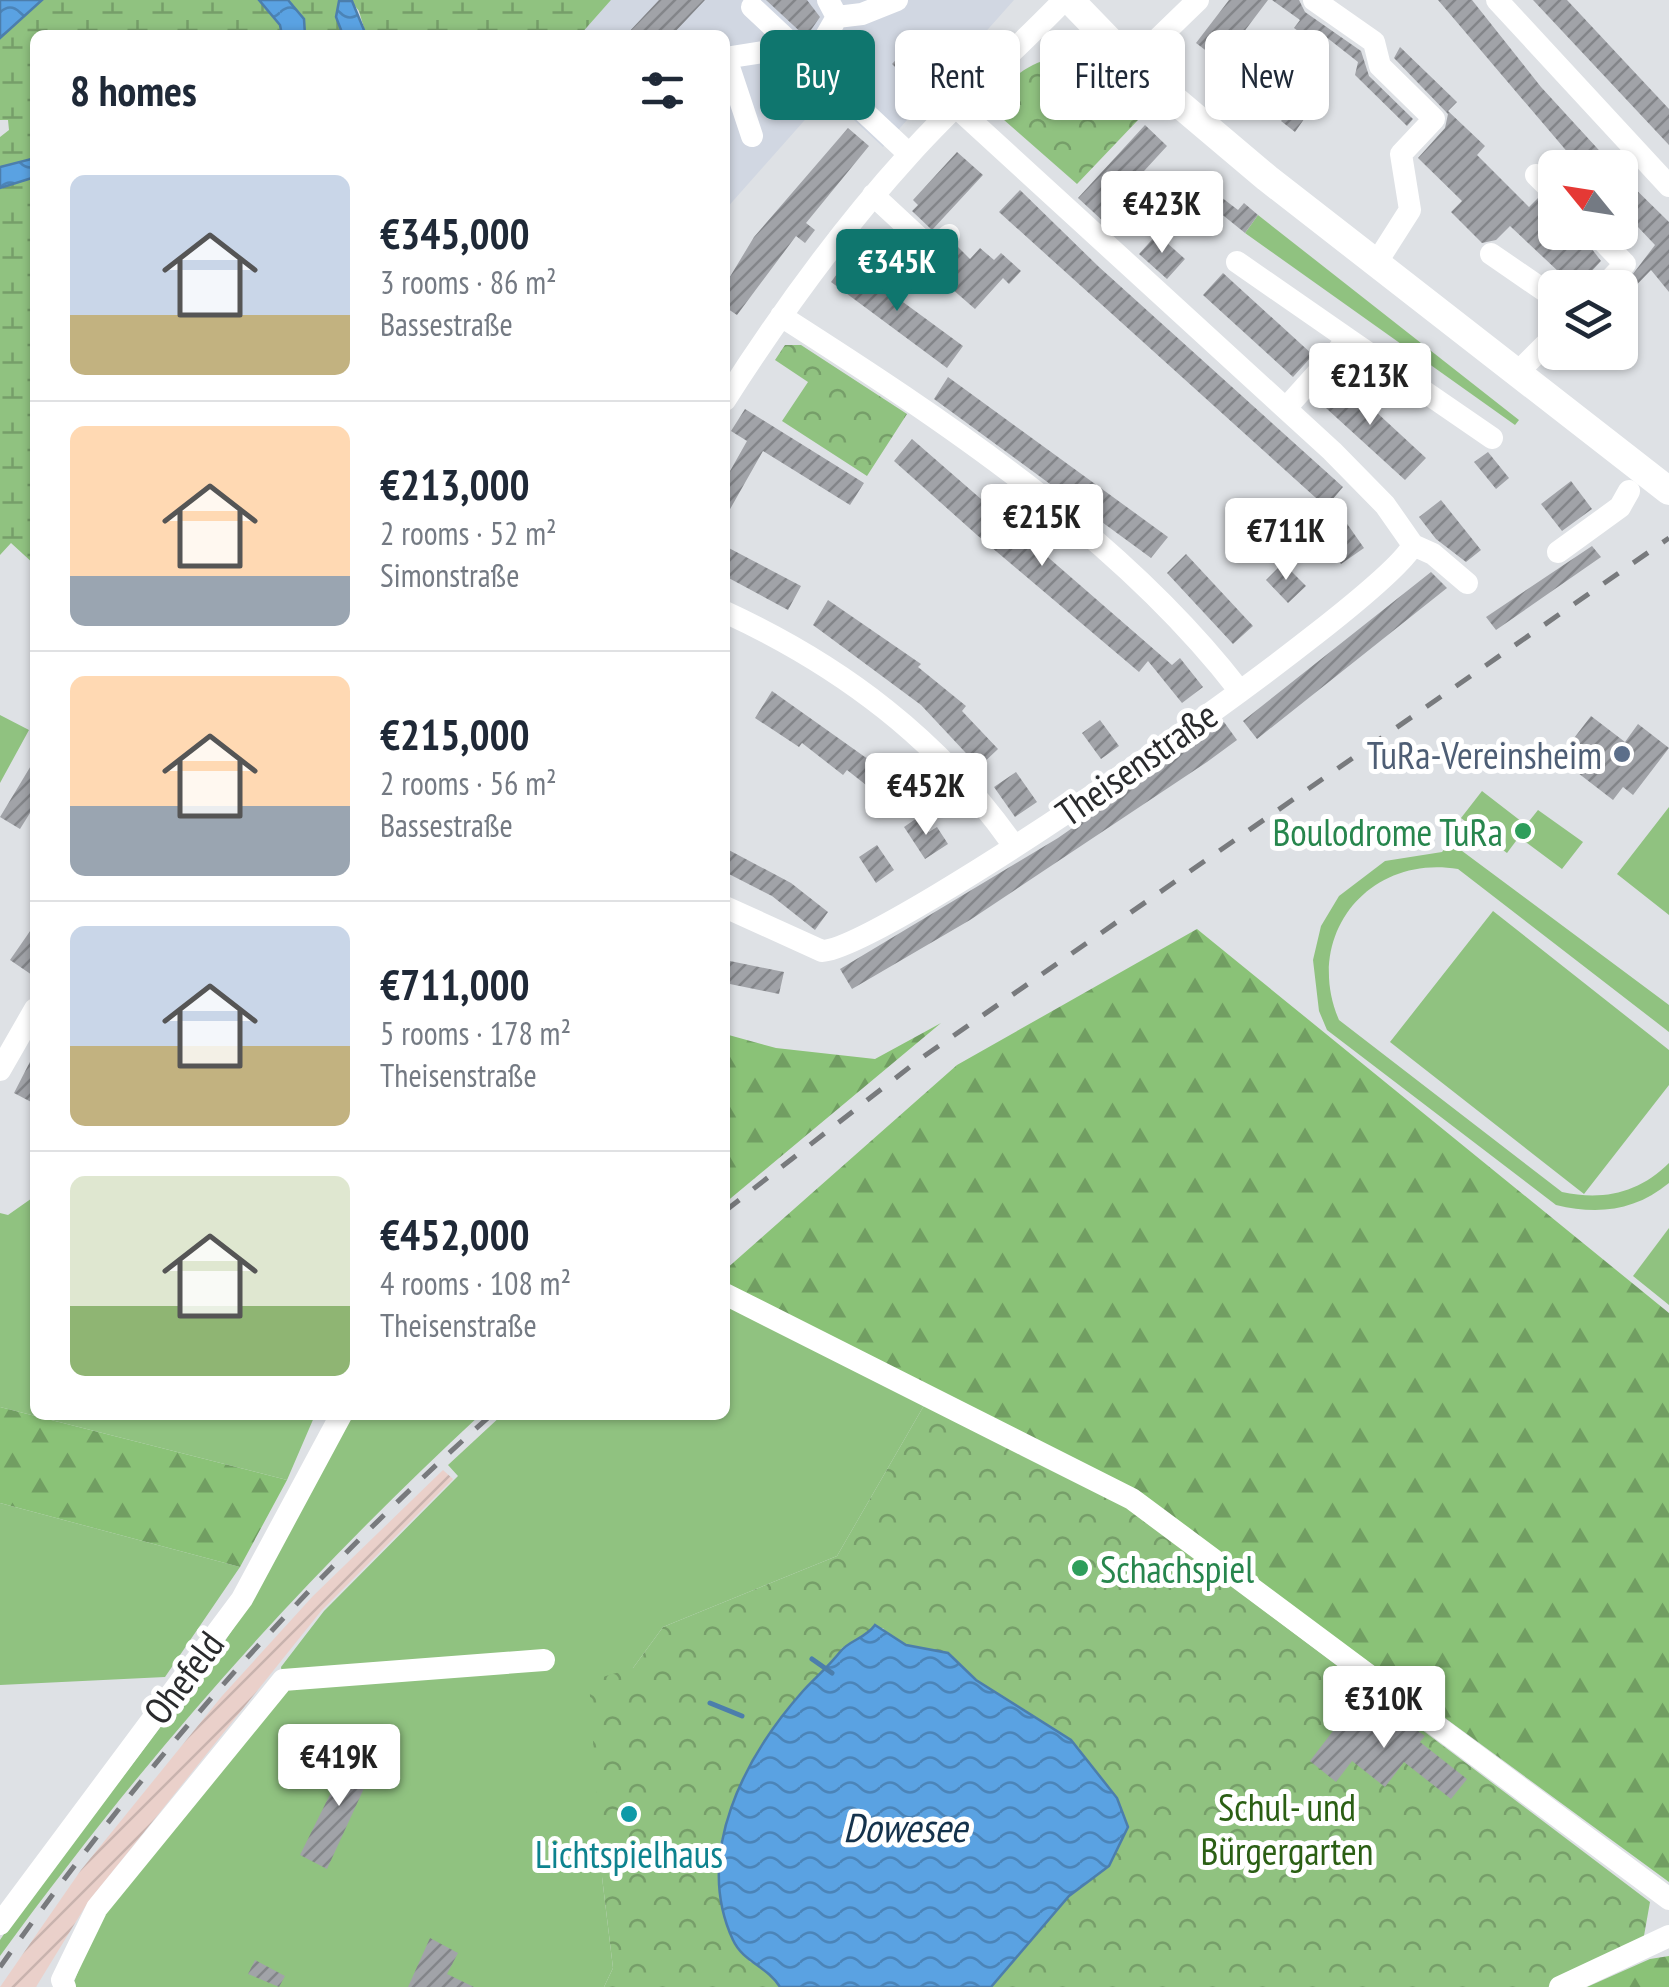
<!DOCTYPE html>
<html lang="en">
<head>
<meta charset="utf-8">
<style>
	body { margin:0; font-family:"PT Sans Narrow",sans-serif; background:#f6f6f7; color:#1f2937; height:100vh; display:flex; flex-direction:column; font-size:38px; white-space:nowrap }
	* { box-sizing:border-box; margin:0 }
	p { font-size:32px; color:#747a83 }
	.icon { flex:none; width:55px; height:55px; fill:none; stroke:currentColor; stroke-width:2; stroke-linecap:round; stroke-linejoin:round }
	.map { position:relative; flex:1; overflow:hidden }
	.panel { position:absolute; left:30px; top:30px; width:700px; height:1390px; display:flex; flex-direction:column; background:#fff; border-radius:15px; box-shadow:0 2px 8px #0004 }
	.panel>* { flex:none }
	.hud { position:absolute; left:760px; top:30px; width:758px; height:90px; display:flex; gap:20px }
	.needle { width:65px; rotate:300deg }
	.buttons { position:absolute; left:1538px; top:150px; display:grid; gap:20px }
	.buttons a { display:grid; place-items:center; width:100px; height:100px; border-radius:15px; background:#fff; box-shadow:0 2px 8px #0004; font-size:50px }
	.price { position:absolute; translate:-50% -85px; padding:0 22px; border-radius:10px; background:#fff; color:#222; font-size:32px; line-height:65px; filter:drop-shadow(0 2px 5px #0008) }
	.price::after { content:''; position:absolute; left:50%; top:60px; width:30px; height:22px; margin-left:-15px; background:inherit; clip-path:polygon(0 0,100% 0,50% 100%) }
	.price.selected { background:#0f766e; color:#fff }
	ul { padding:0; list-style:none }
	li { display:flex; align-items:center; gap:30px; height:250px; padding:0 40px }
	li+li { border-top:2px solid #e0e1e3 }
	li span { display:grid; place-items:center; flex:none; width:280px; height:200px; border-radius:15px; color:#555 }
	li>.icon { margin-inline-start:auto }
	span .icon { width:120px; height:120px; fill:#fffc; stroke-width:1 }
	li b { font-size:42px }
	h2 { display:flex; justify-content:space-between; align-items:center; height:120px; padding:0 40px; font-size:42px }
	.pill { padding:0 35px; border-radius:15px; background:#fff; box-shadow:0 2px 8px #0004; font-size:35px; line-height:90px }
	.pill.selected { background:#0f766e; color:#fff }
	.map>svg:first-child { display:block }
</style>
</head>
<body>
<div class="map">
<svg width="1669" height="1987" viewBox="0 0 1669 1987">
	<defs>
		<pattern id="industrial-furrows" width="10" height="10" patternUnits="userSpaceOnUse" patternTransform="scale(2.5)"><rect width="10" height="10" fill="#ead0ca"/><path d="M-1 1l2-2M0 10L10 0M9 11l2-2" fill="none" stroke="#c9b3ae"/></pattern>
		<pattern id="forest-firs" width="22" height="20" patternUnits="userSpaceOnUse" patternTransform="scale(2.5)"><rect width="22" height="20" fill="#8ac277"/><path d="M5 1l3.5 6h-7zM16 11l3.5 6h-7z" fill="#719e62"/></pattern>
		<pattern id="wetland-marsh" width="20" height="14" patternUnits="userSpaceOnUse" patternTransform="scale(2.5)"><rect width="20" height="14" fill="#90c280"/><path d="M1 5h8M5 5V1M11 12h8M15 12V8" fill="none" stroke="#769e69"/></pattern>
		<pattern id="park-crowns" width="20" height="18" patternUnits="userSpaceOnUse" patternTransform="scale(2.5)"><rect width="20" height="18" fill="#90c280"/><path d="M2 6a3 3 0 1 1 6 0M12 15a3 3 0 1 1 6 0" fill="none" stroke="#769e69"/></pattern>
		<pattern id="water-waves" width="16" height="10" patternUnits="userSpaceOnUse" patternTransform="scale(2.5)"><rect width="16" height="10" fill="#5aa2e2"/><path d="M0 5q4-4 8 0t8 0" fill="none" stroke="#4b84b8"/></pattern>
		<pattern id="building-hatch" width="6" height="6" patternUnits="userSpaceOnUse" patternTransform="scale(2.5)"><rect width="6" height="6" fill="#a1a3a8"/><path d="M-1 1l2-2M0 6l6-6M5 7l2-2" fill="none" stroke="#838589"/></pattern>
	</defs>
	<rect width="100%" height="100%" fill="#dee1e5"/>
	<!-- built -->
	<path fill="#d1d7e2" d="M611,0H1014L883,147L827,95L725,210V35H580Z"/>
	<!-- industrial -->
	<path fill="url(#industrial-furrows)" d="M443,1470L453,1479L322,1610L88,1902L36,1987H0L81,1870L222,1696L313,1596Z"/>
	<!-- green -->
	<path fill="#90c280" d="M1258,215L1519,420L1515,425L1245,233Z
		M0,715L29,730L0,783Z
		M1482,791L1526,825L1538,810L1583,842L1562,869L1519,837L1507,853L1461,818Z
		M1669,807V915L1617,874Z
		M1450,842L1669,1005V1032L1458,869C1368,854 1303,936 1339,1020L1562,1192C1603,1201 1639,1193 1669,1163V1183C1635,1211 1598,1215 1556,1205L1327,1030L1319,1011L1313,960L1321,926L1339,896L1385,861L1442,852Z
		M1493,911L1669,1050V1085L1584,1194L1390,1042Z
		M35,1196V1415H315L287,1480L0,1407V1213L8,1215Z
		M1669,1228V1305L1633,1276Z
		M725,1302L926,1402L837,1556L663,1627L633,1668L602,1877L613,1968L604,1987H72L103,1908L284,1688L281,1667L324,1611L458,1476L448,1465L502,1415H725Z
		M351,1415H480C296,1586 148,1753 0,1956V1940L8,1928L219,1650L248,1606Z
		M0,1503L240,1567L165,1677L0,1685Z"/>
	<!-- forest -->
	<path fill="url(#forest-firs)" d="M1197,929L1669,1313V1882L1136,1492L725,1283V1270L957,1065Z
		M941,1023L725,1203V1034L776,1048L875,1059Z
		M0,1407L287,1480L240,1567L0,1503Z
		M1669,1956V1987H1587L1650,1959Z"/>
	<!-- wetland -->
	<path fill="url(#wetland-marsh)" d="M42,0H259L280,25L282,35H35V158L0,167V137L9,130L8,120H0V38Z
		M288,0H341L336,17L343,35H305L304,19Z
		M350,0H611L580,35H366L359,11Z
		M35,177V565L11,543L0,555V188Z"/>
	<!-- park -->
	<path fill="url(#park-crowns)" d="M1054,58L1091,74L1138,120L1077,184L987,105C1008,83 1023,64 1054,58Z
		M785,345H801L907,414L867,476L782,421L808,382L775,360Z
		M926,1402L1127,1507L1650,1902L1642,1947L1548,1987H991L1069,1896L1109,1866L1071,1740L976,1680L948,1653L906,1645L889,1637L883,1628L842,1648L831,1667L803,1691L744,1776L717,1853L750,1962L760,1964L780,1987H604L613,1968L602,1877L589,1681L633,1668L663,1627L837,1556Z"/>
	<!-- water -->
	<path fill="url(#water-waves)" stroke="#4c7eac" stroke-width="2.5" d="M0,0H42L0,38Z
		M259,0H288L304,19L305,35H282L280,25Z
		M339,1H352L366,35H343L336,17Z
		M35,158V177L0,188V167Z
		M875,1625L906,1645L948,1653L976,1680L1071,1740L1117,1798L1128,1827L1109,1866L1069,1896L991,1987H780C767,1966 743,1962 733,1940C693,1854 745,1756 803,1691C816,1677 828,1667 840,1652C849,1640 865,1639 875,1625Z"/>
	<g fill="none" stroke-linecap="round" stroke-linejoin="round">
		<!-- stream -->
		<path stroke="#4c7eac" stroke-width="5" d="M812,1659L832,1673
			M710,1703L742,1716
			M1205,1862L1260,1855"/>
	</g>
	<!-- building -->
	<path fill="url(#building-hatch)" d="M659,0H705L672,35H626Z
		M766,0H807L820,17L806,37Z
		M1229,0H1268L1221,62L1196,43Z
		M1272,0H1299L1305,12L1361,51L1369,76L1413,119L1407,126L1355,75L1358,62L1321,33L1314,43L1294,28L1300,20Z
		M1438,0H1472L1541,87L1608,160L1600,168H1581Z
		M1533,0H1567L1624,61L1669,109V145Z
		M1400,47L1457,102L1448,111L1485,146L1477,155L1529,207L1538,198L1555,209V232H1579L1601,261L1576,288L1510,226L1496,240L1482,243L1451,212L1462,201L1418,158L1445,128L1448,114L1394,58Z
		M907,48L938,77L922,93L892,64Z
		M1262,58L1323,106L1315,116L1309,112L1295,132L1281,121L1293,106L1269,87L1257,102L1239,88Z
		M1145,125L1167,146L1110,208L1126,222L1116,233L1078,198Z
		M848,128L869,146L806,223L815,230L805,243L796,236L737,315L725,307V285L754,237Z
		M957,152L983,175L932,230L912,211L918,205L913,200Z
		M1620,174L1669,222V292L1651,270L1620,302V291L1655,245L1620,208Z
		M1020,190L1099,267L1343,487L1326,507L999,212Z
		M1217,194L1238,210L1244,203L1258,215L1245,233L1209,204Z
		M1157,234L1185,259L1167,279L1139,254Z
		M958,247L970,259L980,248L994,260L1001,253L1021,271L1009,284L1003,278L975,309L920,261L939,262Z
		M847,261L963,346L947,368L831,282Z
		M1223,273L1313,355L1293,377L1203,295Z
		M1336,375L1426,458L1405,480L1315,398Z
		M948,377L1168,537L1151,558L934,399Z
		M745,409L864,483L850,505L763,451L725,518V480L747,441L731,431Z
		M912,439L1172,665L1180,658L1203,687L1182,703L1148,661L1139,672L977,535L894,461Z
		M1488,452L1509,478L1496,489L1474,462Z
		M1571,481L1592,509L1562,531L1541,504Z
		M1441,500L1481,550L1466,562L1436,539L1419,517Z
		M1343,518L1364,548L1341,564L1320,534Z
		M725,546L801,586L788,610L725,576Z
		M1592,546L1601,557L1496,630L1486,617Z
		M1186,554L1253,626L1233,644L1167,573Z
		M1283,563L1306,586L1288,603L1266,580Z
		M1431,572L1447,588L1257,739L1243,721Z
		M828,600L921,664L918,667L966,706L962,711L998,749L979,767L921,705L813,625Z
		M772,691L903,784L889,803L847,770L843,775L802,743L799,747L755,718Z
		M1591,716L1625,742L1638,724L1669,748L1633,795L1623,787L1613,800L1578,773L1587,760L1568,746Z
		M1100,720L1119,746L1101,759L1082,733Z
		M1224,722L1237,740L1207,762L970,920L852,989L840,969L1058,838Z
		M35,759V805L20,829L0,817Z
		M1016,772L1037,802L1015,817L994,787Z
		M917,818L929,832L937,827L948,844L925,859L904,827Z
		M877,845L894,870L876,883L859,857Z
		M725,848L791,883L828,912L815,930L772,896L725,872Z
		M35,924V977L10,960Z
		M725,960L784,972L779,994L725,983Z
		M35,1052V1104L14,1093Z
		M1382,1704L1425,1736L1420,1742L1467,1779L1451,1799L1404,1762L1385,1787L1352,1761L1336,1782L1310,1761L1349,1710L1366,1723Z
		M353,1748L377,1760L327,1869L300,1855Z
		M430,1938L458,1953L447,1974L474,1987H408Z
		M255,1960L285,1976L279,1987L248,1974Z"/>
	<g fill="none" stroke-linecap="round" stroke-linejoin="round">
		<!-- minor -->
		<path stroke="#fff" stroke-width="22" d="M1314,0L1374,42L1380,66L1434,119L1401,154L1410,210L1375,265
			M1497,0L1669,186
			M752,7L909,154
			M837,17L862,14L897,0
			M725,58L794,47
			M726,58L752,136
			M811,62L837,17L828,0
			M1132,64L1198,0
			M955,106L1332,451L1385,505L1413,545L1433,554L1467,583
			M1536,175L1555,194
			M873,195L929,247L934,248L949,235
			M1594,232L1625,264L1602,288
			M1491,254L1555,298
			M1237,262L1348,339
			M781,316C942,419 1121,537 1239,690
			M1517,373L1555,335
			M725,400C780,314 840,231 908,156C957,101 1013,53 1064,0
			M1286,408L1348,339L1492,438
			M1558,552L1620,507L1629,491
			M725,612C842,666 940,740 1014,846
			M725,907L822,951C886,949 1382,605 1413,545
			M0,1070L35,1009
			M725,1294L1132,1499L1669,1899
			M0,1924L242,1599L341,1415
			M65,1987L62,1980L97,1908L283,1680L544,1660
			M1560,1987L1669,1936"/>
		<!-- major -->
		<path stroke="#fff" stroke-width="28" d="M1070,0L1132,64L1267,178L1669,491"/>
		<!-- rail -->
		<path stroke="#787a7d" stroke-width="5" stroke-dasharray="18 18" stroke-linecap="butt" d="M725,1211L920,1059L1669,538
			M0,1967C144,1764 305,1581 491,1415"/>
	</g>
	<!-- markers -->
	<circle fill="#5c6f8a" stroke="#fff" stroke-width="4" cx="1622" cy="754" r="10"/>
	<g fill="#2e9e5b" stroke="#fff" stroke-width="4">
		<circle cx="1523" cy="831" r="10"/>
		<circle cx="1080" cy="1568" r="10"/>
	</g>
	<circle fill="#0f9aa8" stroke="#fff" stroke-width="4" cx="629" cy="1814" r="10"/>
	<g text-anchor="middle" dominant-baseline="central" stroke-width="10" stroke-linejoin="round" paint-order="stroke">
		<!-- service labels -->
		<g font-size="38" fill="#4e5e75" stroke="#fff" text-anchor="end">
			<text x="1602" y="754">TuRa-Vereinsheim</text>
		</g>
		<!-- street labels -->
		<g font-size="38" fill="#2a2b2d" stroke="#fff">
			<text transform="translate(1136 763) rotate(-35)">Theisenstraße</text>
			<text transform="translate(183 1677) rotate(-53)">Ohefeld</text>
		</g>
		<!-- leisure labels -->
		<g font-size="38" fill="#27864d" stroke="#fff" text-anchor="end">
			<text x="1503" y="831">Boulodrome TuRa</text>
			<text x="1100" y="1568" text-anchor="start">Schachspiel</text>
		</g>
		<!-- park labels -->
		<g font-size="38" fill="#2b5f14" stroke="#fff">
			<text x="1287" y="1806">Schul- und<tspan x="1287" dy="44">Bürgergarten</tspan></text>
		</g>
		<!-- culture labels -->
		<g font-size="38" fill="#0d838f" stroke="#fff">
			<text x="629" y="1853">Lichtspielhaus</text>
		</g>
		<!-- water labels -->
		<g font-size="40" font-style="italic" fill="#14324c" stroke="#fff">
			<text x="905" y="1827">Dowesee</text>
		</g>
	</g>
</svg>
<div class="buttons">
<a><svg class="needle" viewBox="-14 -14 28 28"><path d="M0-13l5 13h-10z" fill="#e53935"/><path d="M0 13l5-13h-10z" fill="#747a83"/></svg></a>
<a><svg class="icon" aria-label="layers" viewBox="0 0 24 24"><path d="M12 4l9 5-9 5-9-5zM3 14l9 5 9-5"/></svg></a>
</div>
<b class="price" style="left:1162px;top:256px">€423K</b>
<b class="price selected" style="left:897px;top:314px">€345K</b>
<b class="price" style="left:1370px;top:428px">€213K</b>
<b class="price" style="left:1042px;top:569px">€215K</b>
<b class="price" style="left:1286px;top:583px">€711K</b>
<b class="price" style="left:926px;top:838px">€452K</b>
<b class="price" style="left:1384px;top:1751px">€310K</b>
<b class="price" style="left:339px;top:1809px">€419K</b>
<div class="hud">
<a class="pill selected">Buy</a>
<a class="pill">Rent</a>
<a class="pill">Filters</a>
<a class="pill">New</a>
</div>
<section class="panel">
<h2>8 homes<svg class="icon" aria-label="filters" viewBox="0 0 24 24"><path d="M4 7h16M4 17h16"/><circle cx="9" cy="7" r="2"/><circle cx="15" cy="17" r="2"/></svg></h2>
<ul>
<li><span style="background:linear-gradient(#c9d6e8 70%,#c2b280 0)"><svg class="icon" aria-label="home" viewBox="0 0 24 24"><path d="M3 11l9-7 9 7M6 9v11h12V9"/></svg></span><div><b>€345,000</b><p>3 rooms · 86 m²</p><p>Bassestraße</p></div></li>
<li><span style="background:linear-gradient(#ffd9b3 75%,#9aa5b1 0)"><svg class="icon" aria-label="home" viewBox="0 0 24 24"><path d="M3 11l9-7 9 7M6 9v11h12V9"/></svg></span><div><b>€213,000</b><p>2 rooms · 52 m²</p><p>Simonstraße</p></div></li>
<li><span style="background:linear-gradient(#ffd9b3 65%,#9aa5b1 0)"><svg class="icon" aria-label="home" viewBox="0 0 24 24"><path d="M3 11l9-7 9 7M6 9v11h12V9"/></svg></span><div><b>€215,000</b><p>2 rooms · 56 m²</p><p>Bassestraße</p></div></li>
<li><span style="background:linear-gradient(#c9d6e8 60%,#c2b280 0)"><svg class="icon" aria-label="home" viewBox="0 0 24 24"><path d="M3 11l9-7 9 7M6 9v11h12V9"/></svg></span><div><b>€711,000</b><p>5 rooms · 178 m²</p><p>Theisenstraße</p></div></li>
<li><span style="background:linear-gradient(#dfe7d0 65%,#8fb573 0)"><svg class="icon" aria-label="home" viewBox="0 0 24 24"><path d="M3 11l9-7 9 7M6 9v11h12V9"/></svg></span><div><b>€452,000</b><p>4 rooms · 108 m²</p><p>Theisenstraße</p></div></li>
</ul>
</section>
</div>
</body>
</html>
